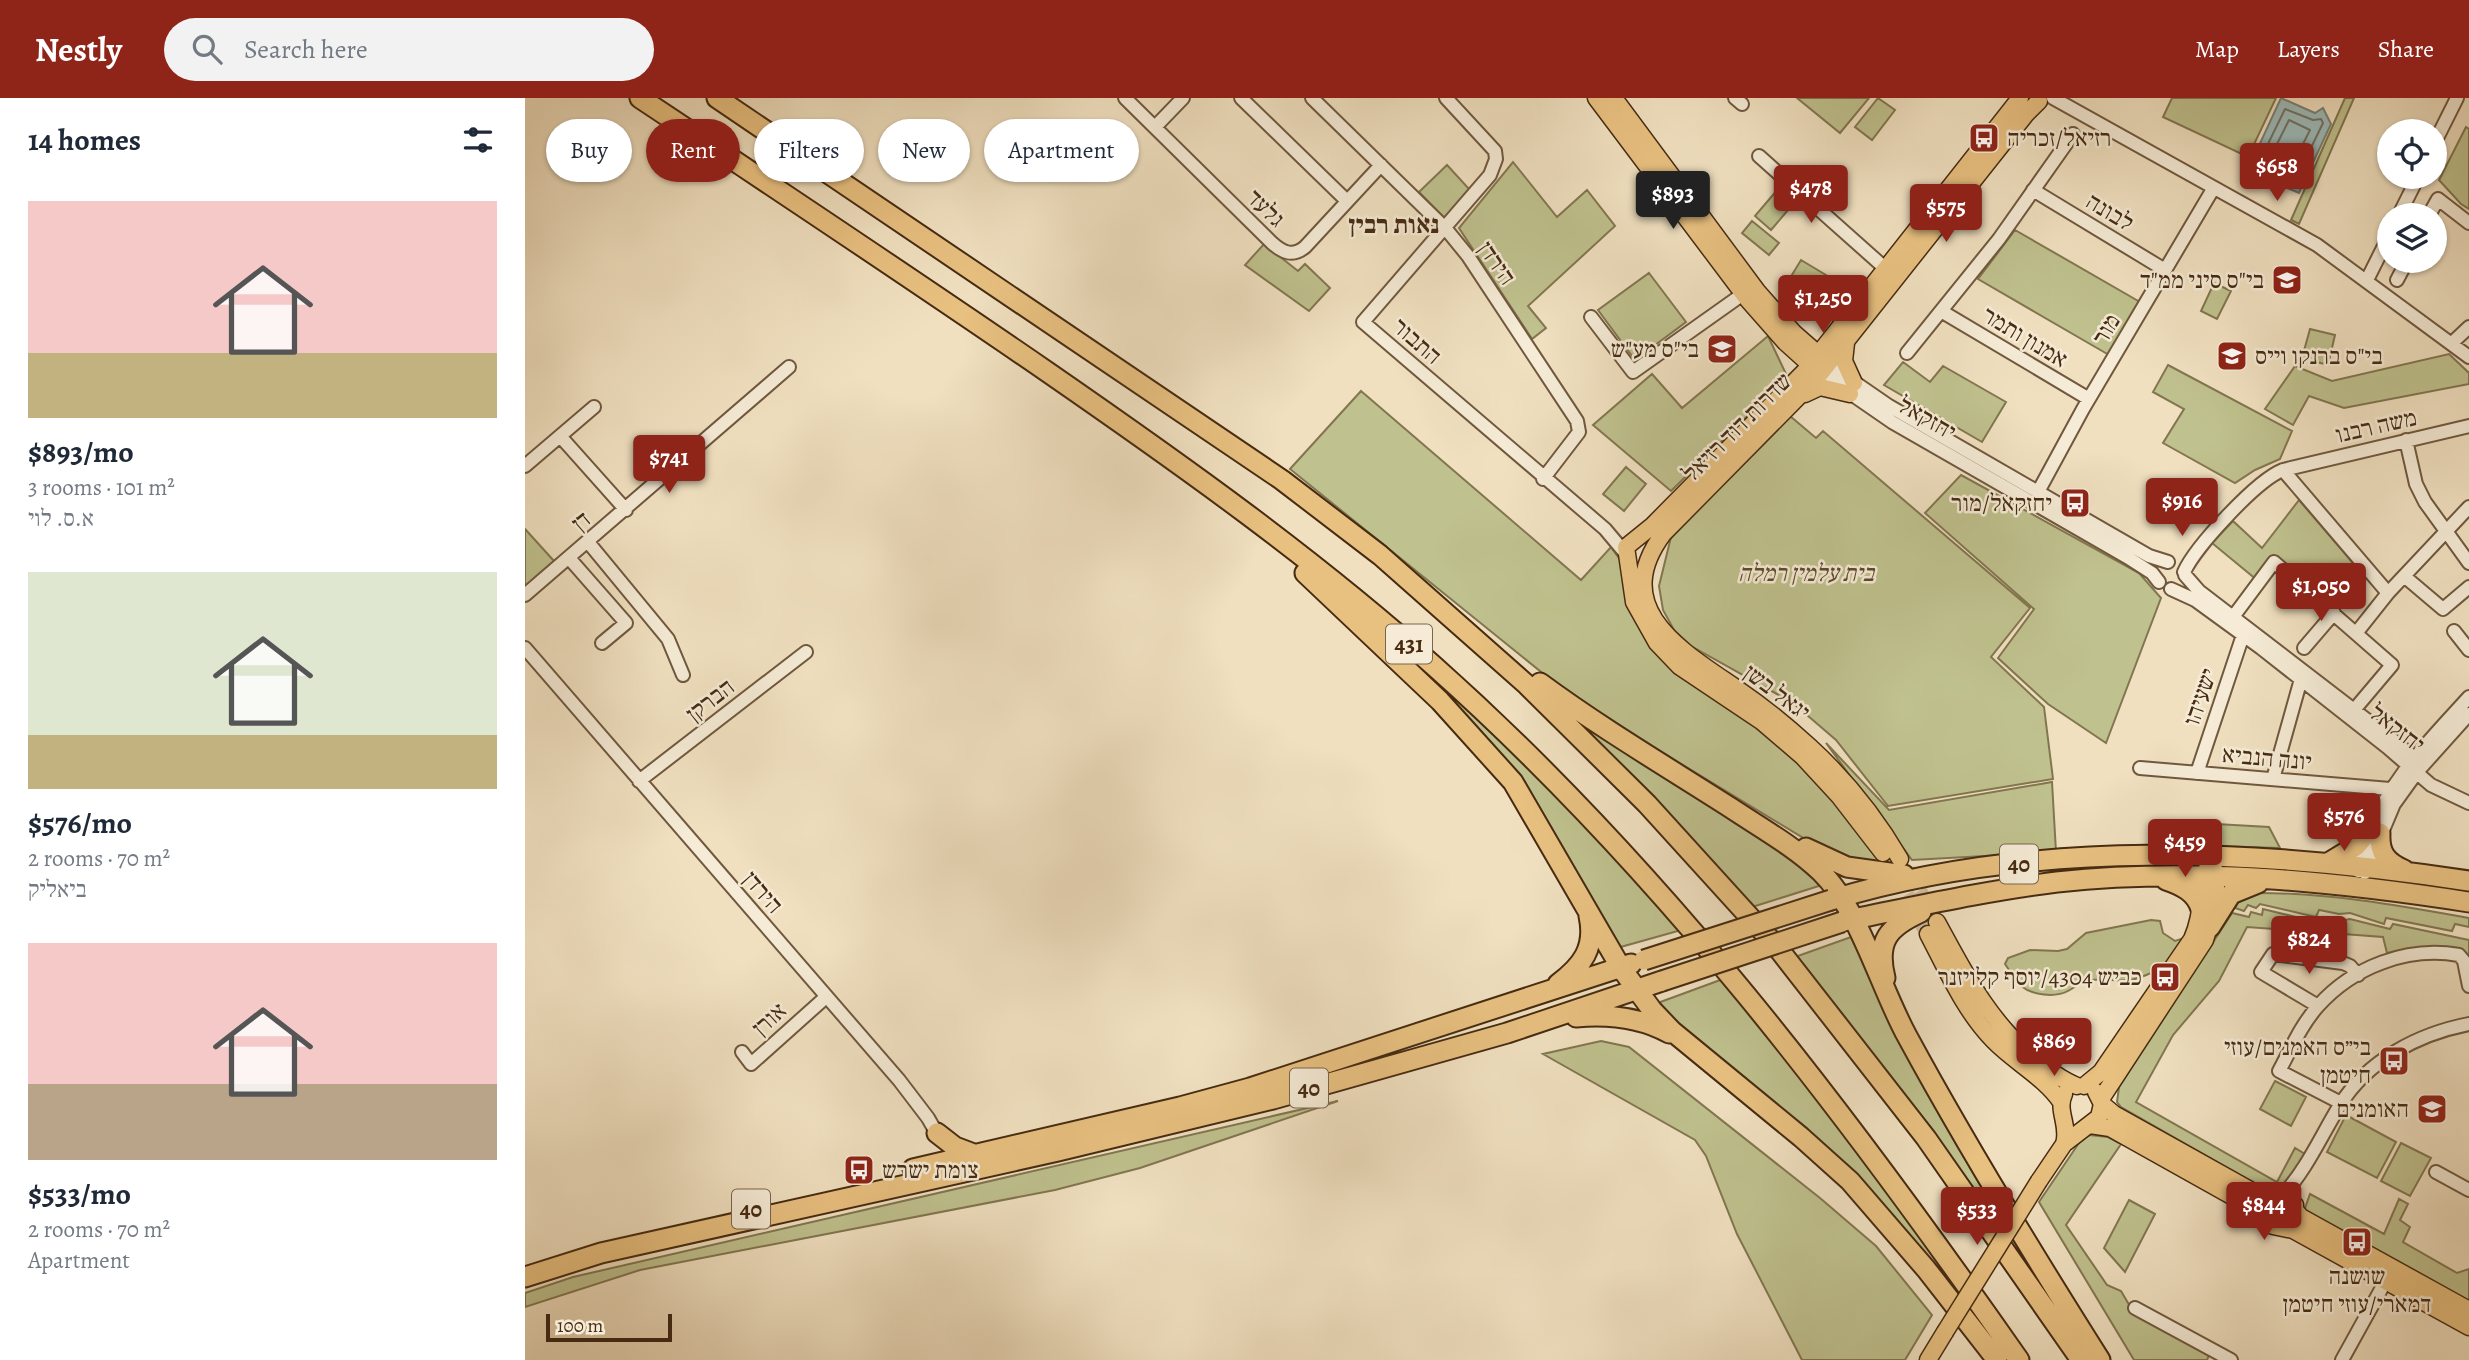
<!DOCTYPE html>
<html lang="en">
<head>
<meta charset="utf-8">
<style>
	body { margin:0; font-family:Alegreya,"Frank Ruhl Libre",serif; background:#f2f2f3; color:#1f2937; height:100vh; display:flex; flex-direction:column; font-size:26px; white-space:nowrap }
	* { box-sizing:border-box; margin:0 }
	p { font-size:23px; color:#747a83 }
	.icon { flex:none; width:38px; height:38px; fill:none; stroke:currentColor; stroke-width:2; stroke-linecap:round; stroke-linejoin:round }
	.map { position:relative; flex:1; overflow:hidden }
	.drawer { display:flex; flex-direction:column; background:#fff; width:525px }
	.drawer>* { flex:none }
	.hud { position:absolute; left:21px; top:21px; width:665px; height:63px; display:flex; gap:14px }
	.buttons { position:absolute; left:1852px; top:21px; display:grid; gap:14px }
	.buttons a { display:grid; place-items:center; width:70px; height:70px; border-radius:50%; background:#fff; box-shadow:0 2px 5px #0004; font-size:35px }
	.scale { position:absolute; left:21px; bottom:18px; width:126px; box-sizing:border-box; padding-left:7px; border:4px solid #462b12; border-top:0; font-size:19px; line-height:24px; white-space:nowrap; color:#462b12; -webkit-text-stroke:5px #f5ebd6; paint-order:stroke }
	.price { position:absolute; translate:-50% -60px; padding:0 16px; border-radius:7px; background:#8f2418; color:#fff; font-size:23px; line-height:46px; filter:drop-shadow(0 2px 4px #0008) }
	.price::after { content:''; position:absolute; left:50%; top:42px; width:21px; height:16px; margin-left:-10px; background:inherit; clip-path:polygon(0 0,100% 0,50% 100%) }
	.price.on { background:#222; color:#fff }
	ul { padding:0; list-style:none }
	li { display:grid; align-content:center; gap:14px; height:371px; padding:0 28px }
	li span { display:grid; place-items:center; height:217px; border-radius:0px; color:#555 }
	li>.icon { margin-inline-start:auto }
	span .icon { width:126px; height:126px; fill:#fffc; stroke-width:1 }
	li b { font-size:30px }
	h2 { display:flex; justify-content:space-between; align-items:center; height:84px; padding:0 28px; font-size:30px }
	.tag { padding:0 24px; border-radius:32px; background:#fff; box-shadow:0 2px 5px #0004; font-size:24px; line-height:63px }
	.tag.on { background:#8f2418; color:#fff }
	header { display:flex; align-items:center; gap:42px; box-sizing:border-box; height:98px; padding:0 35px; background:#8f2418; color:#fff }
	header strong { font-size:33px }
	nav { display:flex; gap:38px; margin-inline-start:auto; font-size:24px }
	.search { width:490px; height:63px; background:#f2f2f3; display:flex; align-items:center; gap:18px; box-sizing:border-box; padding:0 24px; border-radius:38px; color:#747a83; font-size:26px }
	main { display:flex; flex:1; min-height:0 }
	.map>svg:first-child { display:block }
</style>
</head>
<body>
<header>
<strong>Nestly</strong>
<div class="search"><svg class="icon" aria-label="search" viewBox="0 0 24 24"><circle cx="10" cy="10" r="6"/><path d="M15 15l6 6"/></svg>Search here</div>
<nav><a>Map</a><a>Layers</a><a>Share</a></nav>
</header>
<main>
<section class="drawer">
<h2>14 homes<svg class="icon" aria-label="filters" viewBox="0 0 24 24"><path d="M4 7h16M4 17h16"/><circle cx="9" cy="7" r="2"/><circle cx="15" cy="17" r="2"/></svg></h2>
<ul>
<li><span style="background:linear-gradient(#f6c9c9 70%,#c2b280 0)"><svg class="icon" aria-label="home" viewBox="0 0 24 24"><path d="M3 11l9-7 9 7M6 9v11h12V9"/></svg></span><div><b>$893/mo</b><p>3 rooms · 101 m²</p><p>א.ס. לוי</p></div></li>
<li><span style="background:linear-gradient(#dfe7d0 75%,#c2b280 0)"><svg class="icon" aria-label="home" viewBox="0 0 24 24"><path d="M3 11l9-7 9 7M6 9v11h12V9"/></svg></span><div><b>$576/mo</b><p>2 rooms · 70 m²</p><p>ביאליק</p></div></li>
<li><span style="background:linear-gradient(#f6c9c9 65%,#b9a48a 0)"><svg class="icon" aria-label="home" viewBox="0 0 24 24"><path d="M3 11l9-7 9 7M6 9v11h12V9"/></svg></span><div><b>$533/mo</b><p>2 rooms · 70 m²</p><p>Apartment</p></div></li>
</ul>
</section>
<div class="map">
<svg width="1944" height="1262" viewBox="0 0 1944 1262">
	<rect width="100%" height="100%" fill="#f0e0c0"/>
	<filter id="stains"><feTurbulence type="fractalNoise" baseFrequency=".00286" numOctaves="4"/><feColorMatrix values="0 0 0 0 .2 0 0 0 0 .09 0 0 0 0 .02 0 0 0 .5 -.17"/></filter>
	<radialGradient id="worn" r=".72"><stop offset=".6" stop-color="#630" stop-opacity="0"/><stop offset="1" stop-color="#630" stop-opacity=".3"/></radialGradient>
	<!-- green -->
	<path fill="#bfc18e" stroke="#827650" stroke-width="2" d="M1272,0H1344L1315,35Z
		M1353,0L1370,12L1347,42L1330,29Z
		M1647,0H1751L1723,59L1638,19Z
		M1820,0H1829L1774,126L1766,122Z
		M1941,29L1944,31V111L1936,106L1914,82Z
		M988,64L1032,119L1062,92L1090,128L1003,208L1021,230L1007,241L934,130Z
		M922,67L945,92L921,122L894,94Z
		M1253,91L1269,105L1246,132L1230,118Z
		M1227,123L1254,145L1244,157L1217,135Z
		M1490,132L1615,204L1584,257L1453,181Z
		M739,146L773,173L780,166L805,190L784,213L720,167Z
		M1276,162L1321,189L1300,222L1256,195Z
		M1124,175L1161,224L1110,262L1073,212Z
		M1689,185L1706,193L1692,221L1676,213Z
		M1785,231L1810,237L1803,267L1777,260Z
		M1243,238L1261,276L1256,285L1146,393L1068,327L1127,276L1157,310Z
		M1924,256L1944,275V286L1819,310L1784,298L1768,327L1740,311L1770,268L1807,283Z
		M1378,264L1405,284L1418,268L1481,304L1457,344L1359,287Z
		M1643,267L1767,333L1755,361L1730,372L1710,385L1638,345L1659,311L1628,294Z
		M836,293L1056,482L1086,449L1101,470L1106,504L1213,610L1280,668L1360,770L1295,750L1052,603L765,371Z
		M1265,318L1291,340L1298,333L1505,510L1466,559L1519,609L1528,681L1363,708L1311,642L1268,605L1166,548L1149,532L1138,512L1134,488L1147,435Z
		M1101,369L1121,386L1099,413L1078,396Z
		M1436,377L1614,475L1636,500L1581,645L1523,606L1473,560L1509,511L1400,415Z
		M1774,402L1828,465L1796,498L1750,459L1732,482L1687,445L1708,423L1737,450Z
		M0,431L29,463L0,488Z
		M904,571L995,659L1160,831L1092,850L1000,690L896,577Z
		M1049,615L1272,762L1297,787L1227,809L1048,625Z
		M1301,645L1364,712L1527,684L1531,754L1387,762Z
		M1691,726L1744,729L1755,750L1689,748Z
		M1725,795C1799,794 1872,807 1944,820V829L1930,826L1927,833L1861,820L1859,826L1825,815L1814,816L1794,812L1791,819L1735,806L1731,810L1723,807L1719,813L1710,810L1716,799Z
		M1738,811L1795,825L1799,819L1815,823L1825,821L1865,831L1868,826L1944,842V859C1923,843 1887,851 1862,855L1858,839L1722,829L1694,883L1648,937L1611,1004L1752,1084L1770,1050L1780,1056L1762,1087L1752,1098L1596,1009L1592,1004L1594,989L1707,815L1724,819L1726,814L1737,817Z
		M1626,822L1635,823L1638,835L1650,843L1659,840L1635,877V872C1623,875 1616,881 1604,882C1592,884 1579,880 1566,882C1555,884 1552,888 1543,893C1530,900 1507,897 1496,888C1490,883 1485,873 1480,866L1483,860L1505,852L1533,853L1542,851L1561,835Z
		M1326,839L1398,982L1551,1232L1543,1234L1404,1029L1270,859Z
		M1198,881L1320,1036L1465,1234L1460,1235L1401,1162L1130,906Z
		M1076,943L1104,949L1295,1100L1351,1148L1407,1217L1380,1262H1277L1212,1136L1181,1058L1170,1042L1018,956Z
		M1750,983L1781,999L1766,1028L1735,1011Z
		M813,1003L615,1070L530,1092L115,1172L0,1209V1195L48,1179Z
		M1821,1017L1871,1044L1852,1080L1802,1054Z
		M1564,1037L1583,1039L1596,1046L1541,1127L1582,1187L1596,1193L1606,1210L1684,1257L1682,1262H1609L1514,1104L1556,1042Z
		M1876,1045L1906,1060L1885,1098L1856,1083Z
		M1785,1096L1859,1136L1874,1101L1883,1106L1875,1122L1885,1129L1878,1144L1932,1175L1944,1171V1204L1779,1113Z
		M1604,1102L1630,1116L1600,1174L1579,1150Z"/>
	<!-- water -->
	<path fill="#9dbbba" stroke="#7a8177" stroke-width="2" d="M1756,0L1790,15L1798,10L1806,26L1774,95L1753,86L1749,64L1731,54Z"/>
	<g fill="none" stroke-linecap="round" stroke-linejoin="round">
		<!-- shore -->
		<path stroke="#727366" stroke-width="2" d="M1760,11L1788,22L1796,21L1798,25L1769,85L1759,81L1755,61L1741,50Z
			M1764,22L1785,32L1768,66L1752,46Z"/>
		<!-- major-tunnel -->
		<path stroke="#cebc9d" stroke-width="16" stroke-dasharray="16 8" stroke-linecap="butt" d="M1358,755L1403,836
			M1382,772L1412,824"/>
		<!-- minor casing -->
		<g stroke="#70583e" stroke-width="16">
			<path id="minor" d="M600,0L747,145C758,155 768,159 780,149L856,67
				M716,0L822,103
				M787,0L921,131L943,158L1052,323L1054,334L1018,381
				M921,0L970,53L971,61L965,77L838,224L1080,431L1101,456
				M1210,0L1217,6
				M1528,0L1792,147L1944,259
				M630,29L658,0
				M1909,46L1932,0
				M1234,58L1361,171
				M1508,92L1640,172
				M1874,117L1893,79
				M1904,117L1913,101L1944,125
				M1842,182L1864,138
				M1872,182L1882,163
				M1416,213L1564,301
				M1066,219L1108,274L1225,191
				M1927,245L1944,229
				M1382,255L1474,141L1548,36
				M1303,266L1364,308L1624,458L1643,464
				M1296,275L1367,324L1602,459L1627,475L1634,484
				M35,338L101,412
				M1881,342L1891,386L1900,404L1944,465
				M0,368L69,309
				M1758,372L1863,495
				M1513,394L1558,311L1688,91
				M63,444L143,541L158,577
				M44,460L101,525L77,545
				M1659,474C1671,448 1732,382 1758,372L1944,328
				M1660,477L1674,493L1868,642L1888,659L1892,674
				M1879,478L1918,511L1944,489
				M1646,491L1670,502L1736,550L1862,649L1906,687L1944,705
				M0,497L264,269
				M1708,519L1749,464L1867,567L1829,612
				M1929,533L1944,552
				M1832,534L1863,495L1944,409
				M0,550L374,982L403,1020L415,1041
				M1779,550L1809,515
				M1615,670L1865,691
				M1672,675L1718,537
				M1748,681L1776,581
				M114,683L281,554
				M1833,773C1833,762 1839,751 1842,741C1863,683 1903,644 1944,599
				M1840,775L1869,706L1892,674L1944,616
				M1793,908L1736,874L1748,856L1818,865L1825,868L1833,877
				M217,954L226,966L301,899
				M1816,1005L1754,973C1766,951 1776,927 1793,908C1828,869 1882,848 1934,857L1939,863L1944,888
				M1911,1074L1944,1092
				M1757,1098C1782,1071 1796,1038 1815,1007C1843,962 1893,936 1944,926
				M1610,1210L1706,1262
				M1817,1262L1864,1177"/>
		</g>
		<!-- major casing -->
		<g stroke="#462b12" stroke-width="19">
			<path id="major" d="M1071,0L1223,202L1260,244L1291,272
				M1089,0L1232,193L1269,235L1302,264
				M1321,245L1319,263L1329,285
				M1280,296L1295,289L1325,296
				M1358,755L1314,698L1278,659L1236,623L1154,568L1132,545L1109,504L1101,449L1127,428L1281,272L1495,0
				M1375,761C1351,720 1320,681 1285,649C1262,628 1239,609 1214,592C1159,554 1082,512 1138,436L1291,281L1501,16L1514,3
				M1412,824C1441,877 1463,923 1511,962C1524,972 1537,982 1552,988
				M1403,836C1422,872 1439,912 1468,942C1489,964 1519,979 1536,1004
				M1559,988L1576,974L1667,841C1678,817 1675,792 1683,767
				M1576,1001L1680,842L1691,805V779L1686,759
				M1577,1006L1589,1016L1734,1097L1746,1101
				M1565,1027L1585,1030L1728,1110L1748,1128L1768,1132L1944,1229
				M1539,1046C1545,1027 1531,1013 1539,996
				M1514,1083L1539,1046L1574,1019L1577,1006L1571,994
				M1741,1108L1750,1099H1761L1770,1107L1769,1121
				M1771,1113L1776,1119L1944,1212
				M1403,1262L1420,1234"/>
		</g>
		<!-- highway casing -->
		<g stroke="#462b12" stroke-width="23">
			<path id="highway" d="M115,0C252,91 389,182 524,275C657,367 788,460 909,568C1137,771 1320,1013 1494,1262
				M192,0L757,382L855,457L1002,587L1122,706L1252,849L1401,1040L1556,1262
				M780,475L915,603L988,684L1096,870L1127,912L1147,933L1276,1039L1325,1083L1401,1171L1472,1262
				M1015,585C1076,630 1142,669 1206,710C1236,730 1270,749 1296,774C1334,811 1356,891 1382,938C1442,1049 1508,1156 1575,1262
				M1855,735C1854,755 1861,764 1879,772
				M1281,750L1322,769L1379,777
				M1803,765L1831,748L1847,729
				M1641,782C1656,787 1671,794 1676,811
				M1306,802C1510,740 1735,751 1944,783
				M1318,823C1389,809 1459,793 1532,784C1669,769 1808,783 1944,804
				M1685,829L1706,796L1733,785
				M1360,880C1351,843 1363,829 1396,814
				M1033,886C1057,868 1071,850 1064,818
				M1051,919C1084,916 1115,919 1144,935
				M412,1035L430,1049L451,1057
				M388,1071L655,1009L725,990L1106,866
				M0,1179L76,1155L533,1053L748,1001L982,935L1137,883"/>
		</g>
		<!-- minor -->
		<use href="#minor" stroke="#f5ebd6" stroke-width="12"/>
		<!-- major -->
		<use href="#major" stroke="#e8c080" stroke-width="16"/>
		<!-- highway -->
		<use href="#highway" stroke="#e8c080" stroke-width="19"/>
		<!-- major-bridge casing -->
		<g stroke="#462b12" stroke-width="19" stroke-linecap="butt">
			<path id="major-bridge" d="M1420,1234L1514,1083"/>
		</g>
		<!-- highway-bridge casing -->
		<g stroke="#462b12" stroke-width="23" stroke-linecap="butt">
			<path id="highway-bridge" d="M1119,862L1306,802
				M1137,883L1317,824"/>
		</g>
		<!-- major-bridge -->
		<use href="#major-bridge" stroke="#e8c080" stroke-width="16"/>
		<!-- highway-bridge -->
		<use href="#highway-bridge" stroke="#e8c080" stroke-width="19"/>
	</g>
	<!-- icons -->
	<defs>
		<g id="bus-square" transform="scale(1.575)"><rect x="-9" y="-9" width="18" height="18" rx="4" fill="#8f2418" stroke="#f5ebd6"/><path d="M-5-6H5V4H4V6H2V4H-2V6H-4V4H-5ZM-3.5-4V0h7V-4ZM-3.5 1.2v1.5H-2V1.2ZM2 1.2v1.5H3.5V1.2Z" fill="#fff"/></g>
		<g id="school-square" transform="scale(1.575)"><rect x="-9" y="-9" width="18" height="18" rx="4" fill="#8f2418" stroke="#f5ebd6"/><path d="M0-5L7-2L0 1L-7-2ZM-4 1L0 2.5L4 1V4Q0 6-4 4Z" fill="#fff"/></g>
	</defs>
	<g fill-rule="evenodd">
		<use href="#bus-square" x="1459" y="40"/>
		<use href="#school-square" x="1762" y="182"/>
		<use href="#school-square" x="1197" y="251"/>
		<use href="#school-square" x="1707" y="258"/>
		<use href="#bus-square" x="1550" y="405"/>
		<use href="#bus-square" x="1640" y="879"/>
		<use href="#bus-square" x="1869" y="963"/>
		<use href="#school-square" x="1907" y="1011"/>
		<use href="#bus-square" x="334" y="1072"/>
		<use href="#bus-square" x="1832" y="1144"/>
	</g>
	<g text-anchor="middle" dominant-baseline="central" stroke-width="5" stroke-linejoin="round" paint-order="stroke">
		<!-- shield labels -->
		<g fill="#f5ebd6" stroke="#7a654d" stroke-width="2">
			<rect x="861" y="526.5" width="46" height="39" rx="5"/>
			<rect x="1475" y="746.5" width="38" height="39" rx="5"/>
			<rect x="765" y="970.5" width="38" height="39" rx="5"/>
			<rect x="207" y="1091.5" width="38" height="39" rx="5"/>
		</g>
		<g font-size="23" font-weight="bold" fill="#462b12">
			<text x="884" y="546">431</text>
			<text x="1494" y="766">40</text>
			<text x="784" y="990">40</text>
			<text x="226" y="1111">40</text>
		</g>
		<!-- poi labels -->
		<g font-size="24" fill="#462b12" stroke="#f5ebd6" text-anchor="end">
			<text x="1482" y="40" text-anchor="start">רזיאל/זכריה</text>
			<text x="1739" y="182">בי"ס סיני ממ"ד</text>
			<text x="1174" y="251">בי"ס מע"ש</text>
			<text x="1730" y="258" text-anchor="start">בי"ס ברנקו וייס</text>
			<text x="1527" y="405">יחזקאל/מור</text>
			<text x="1617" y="879">כביש 4304/יוסף קלויזנר</text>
			<text x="1846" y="949">בי״ס האמנים/עוזי<tspan x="1846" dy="28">חיטמן</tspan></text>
			<text x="1884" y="1011">האומנים</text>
			<text x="357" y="1072" text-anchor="start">צומת ישרש</text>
			<text x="1832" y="1178" text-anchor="middle">שושנה<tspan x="1832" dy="28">דמארי/עוזי חיטמן</tspan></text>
		</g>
		<!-- street labels -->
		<g font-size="24" fill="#462b12" stroke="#f5ebd6">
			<text transform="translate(741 110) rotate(44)">גלעד</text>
			<text transform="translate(1585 114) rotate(31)">לבונה</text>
			<text transform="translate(972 165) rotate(55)">הירדן</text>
			<text transform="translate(1581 231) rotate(-59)">מור</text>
			<text transform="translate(1500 239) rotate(31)">אמנון ותמר</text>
			<text transform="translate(892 243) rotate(41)">התבור</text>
			<text transform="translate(1402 320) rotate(30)">יחזקאל</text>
			<text transform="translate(1851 328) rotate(-13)">משה רבנו</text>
			<text transform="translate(1212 329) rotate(-45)">שדרות דוד רזיאל</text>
			<text transform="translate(56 423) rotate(-40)">דן</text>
			<text transform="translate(1252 594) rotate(37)">יגאל בשן</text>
			<text transform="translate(1675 599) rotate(-71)">ישעיהו</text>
			<text transform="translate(185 602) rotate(-38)">הברקן</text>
			<text transform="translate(1872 630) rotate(38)">יחזקאל</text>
			<text transform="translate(1742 660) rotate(5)">יונה הנביא</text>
			<text transform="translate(238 794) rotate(49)">הירדן</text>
			<text transform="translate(244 921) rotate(-42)">אורן</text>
		</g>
		<!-- park labels -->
		<g font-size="24" font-style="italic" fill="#5e492b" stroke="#f5ebd6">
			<text x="1281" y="475">בית עלמין רמלה</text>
		</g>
		<!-- neighbourhood labels -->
		<g font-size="26" font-weight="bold" fill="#462b12" stroke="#f5ebd6">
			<text x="869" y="126">נאות רבין</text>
		</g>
	</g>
	<rect width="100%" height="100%" filter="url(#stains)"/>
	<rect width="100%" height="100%" fill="url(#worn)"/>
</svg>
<div class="buttons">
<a><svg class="icon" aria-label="locate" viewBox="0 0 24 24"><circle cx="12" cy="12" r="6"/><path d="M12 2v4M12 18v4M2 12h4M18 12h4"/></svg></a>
<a><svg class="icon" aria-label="layers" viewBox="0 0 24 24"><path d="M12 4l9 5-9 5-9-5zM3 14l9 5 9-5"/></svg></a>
</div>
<div class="scale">100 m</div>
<b class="price" style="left:1752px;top:105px">$658</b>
<b class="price" style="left:1286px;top:127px">$478</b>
<b class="price on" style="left:1148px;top:133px">$893</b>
<b class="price" style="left:1421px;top:146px">$575</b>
<b class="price" style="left:1298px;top:237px">$1,250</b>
<b class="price" style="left:144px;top:397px">$741</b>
<b class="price" style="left:1657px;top:440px">$916</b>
<b class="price" style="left:1796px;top:525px">$1,050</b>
<b class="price" style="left:1819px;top:755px">$576</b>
<b class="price" style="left:1660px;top:781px">$459</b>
<b class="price" style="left:1784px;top:878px">$824</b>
<b class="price" style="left:1529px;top:980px">$869</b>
<b class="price" style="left:1739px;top:1144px">$844</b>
<b class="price" style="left:1452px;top:1149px">$533</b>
<div class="hud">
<a class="tag">Buy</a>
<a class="tag on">Rent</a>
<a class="tag">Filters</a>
<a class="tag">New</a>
<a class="tag">Apartment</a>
</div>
</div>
</main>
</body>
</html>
